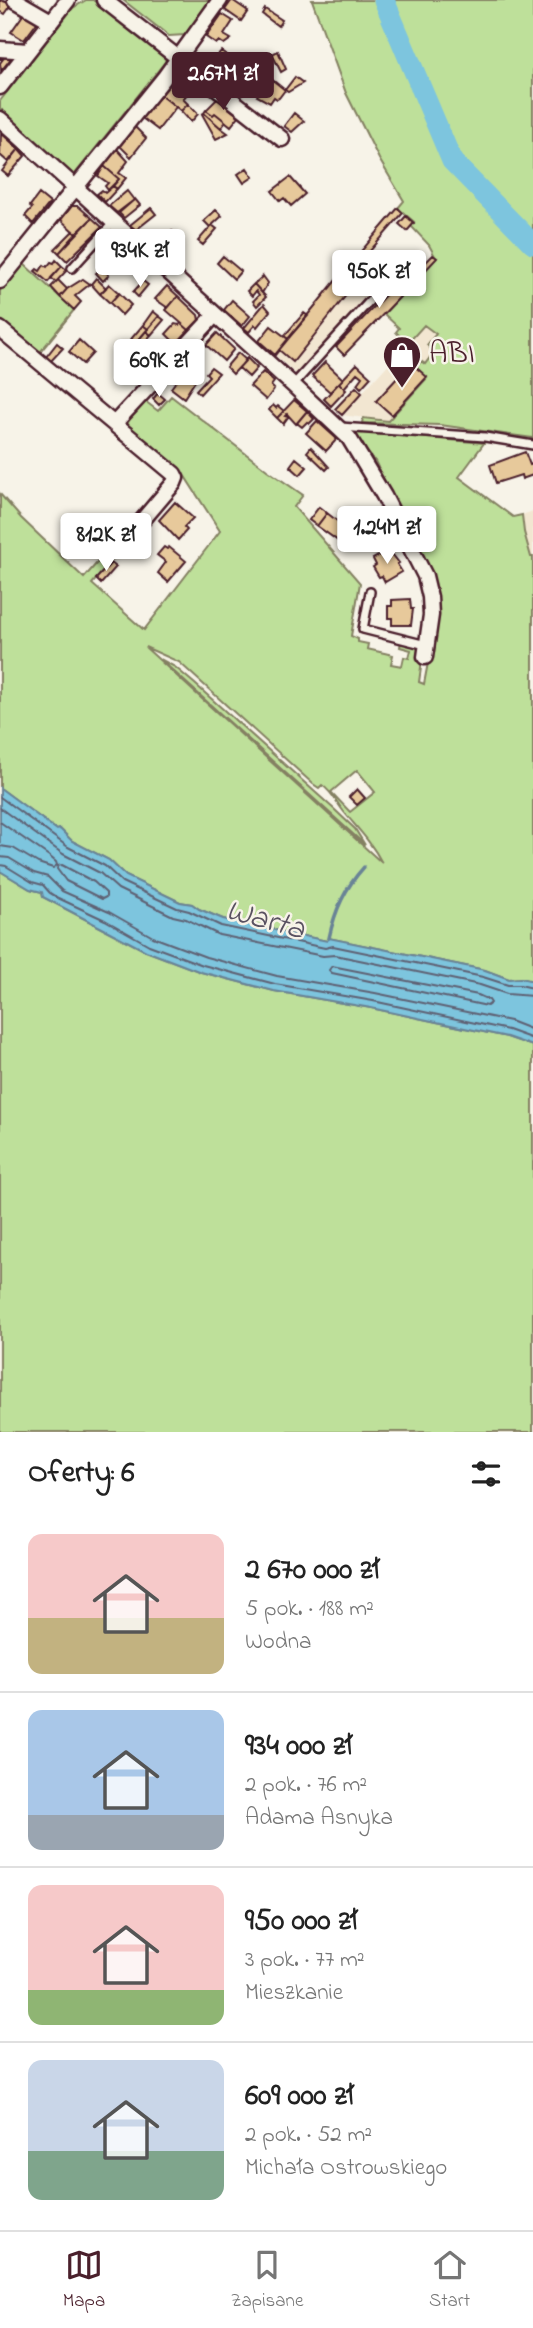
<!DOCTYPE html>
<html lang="pl">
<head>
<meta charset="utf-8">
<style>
	body { margin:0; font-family:"Indie Flower",sans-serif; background:#f6f6f6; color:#222; height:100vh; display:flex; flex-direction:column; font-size:26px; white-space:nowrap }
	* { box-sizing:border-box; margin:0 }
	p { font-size:23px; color:#767676 }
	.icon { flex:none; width:38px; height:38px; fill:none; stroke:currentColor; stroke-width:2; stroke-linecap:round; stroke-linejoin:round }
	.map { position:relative; height:1432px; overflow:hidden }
	.panel { display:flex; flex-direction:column; background:#fff; flex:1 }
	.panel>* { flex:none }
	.price { position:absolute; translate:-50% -60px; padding:0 16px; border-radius:7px; background:#fff; color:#222; font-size:23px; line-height:46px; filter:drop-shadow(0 2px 4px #0008) }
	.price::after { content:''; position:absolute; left:50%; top:42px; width:21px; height:16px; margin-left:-10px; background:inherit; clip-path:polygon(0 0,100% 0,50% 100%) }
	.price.active { background:#4a1f2b; color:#fff }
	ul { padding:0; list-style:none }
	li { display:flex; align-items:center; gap:21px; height:175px; padding:0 28px }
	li+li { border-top:2px solid #e0e0e0 }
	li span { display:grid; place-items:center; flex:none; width:196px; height:140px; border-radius:14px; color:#555 }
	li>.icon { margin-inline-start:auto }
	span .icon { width:84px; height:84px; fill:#fffc; stroke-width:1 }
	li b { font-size:30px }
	h2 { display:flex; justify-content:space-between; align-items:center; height:84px; padding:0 28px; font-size:30px }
	.menu { display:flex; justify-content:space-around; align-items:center; height:98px; border-top:2px solid #e0e0e0; background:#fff; font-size:19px; color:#767676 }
	.menu a { display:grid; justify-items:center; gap:4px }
	.menu .active { color:#4a1f2b }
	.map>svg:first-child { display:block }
</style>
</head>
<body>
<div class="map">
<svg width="533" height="1432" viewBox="0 0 533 1432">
	<rect width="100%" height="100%" fill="#f7f3e8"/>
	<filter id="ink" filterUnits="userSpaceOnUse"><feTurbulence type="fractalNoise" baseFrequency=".0143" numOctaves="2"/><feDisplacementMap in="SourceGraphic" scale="14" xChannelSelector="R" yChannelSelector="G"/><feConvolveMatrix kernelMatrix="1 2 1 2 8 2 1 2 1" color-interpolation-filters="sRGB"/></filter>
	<g filter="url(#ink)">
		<!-- built -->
		<path fill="#f2e6d1" d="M370,266L384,278L296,374L275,355L346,268L359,278Z
			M424,325L441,338L430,375L388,421L342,415Z
			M533,511V557H531L524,532L522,515Z"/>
		<!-- green -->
		<path fill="#bee09a" stroke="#848062" stroke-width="2" fill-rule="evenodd" d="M86,0H93L166,58L165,62L75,174L71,175L0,108V101L73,8Z
			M123,0H210L185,35L169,36Z
			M312,0H533V438L440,425L362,423L363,418L388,421L427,378L416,367L421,361L425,364L434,352L427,345L436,334L424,325L407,344L396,332L399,328L384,314L436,258L429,245L411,226L414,222L398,208L404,201L379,159L346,93Z
			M25,265L74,310L41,351L42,354L39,352L37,353L0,324V289L19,266Z
			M171,396L267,470L303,495L294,507L360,583L351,636L358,639V642L368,644L367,649L393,655L391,664L402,666L404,657L409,658L411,650L400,647L401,641L419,645L423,653L419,682L424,684L438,609L432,581L375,461L356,439V434L359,432L484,443L459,477L513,517L522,515L524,532L531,557H533V981L521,978L509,979L485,970L329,938L327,941L223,919L199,909L192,904L180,902L126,876L109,860L72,841L60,829L57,830L0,788V494L21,518L84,578L134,520L139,528L92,584L144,630L220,531L184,475L127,427L129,419L145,401L158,411ZM145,647L179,662L313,784L319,788L322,785C333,793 336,802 344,812C358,829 372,843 382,863ZM357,770L375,792L350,812L331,792Z
			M160,659L175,667L195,684L335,810L355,829L365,845Z
			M0,871L30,889L42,892L43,897L146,951L201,972L274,991L371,1008L507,1037L533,1046V1432H0Z"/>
		<!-- water -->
		<path fill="#7dc5de" stroke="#698396" stroke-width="2" d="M0,788L57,830L60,829L72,841L109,860L126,876L180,902L192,904L199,909L223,919L327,941L329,938L485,970L509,979L521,978L533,981V1046L507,1037L371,1008L274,991L201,972L146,951L43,897L42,892L30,889L0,871Z"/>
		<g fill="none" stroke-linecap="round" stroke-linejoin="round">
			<!-- shore -->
			<path stroke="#5e6173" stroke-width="2" d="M0,797L68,847L105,866L122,882L177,908L189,911L221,926L325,948L333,946L483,977L508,985H520L533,988
				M0,808L63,854L100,873L118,889L173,916L186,919L219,935L323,956L335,955L480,985L507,994L533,996
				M0,822L49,856L56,862L57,865L53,868L38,863L13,848L0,846
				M0,857L9,858L34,873L48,877L62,891L109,912L153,937L206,957L277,976L375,993L510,1021L533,1030
				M0,865L6,866L32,882L43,885L50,893L58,898L105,920L149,945L203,965L275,984L373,1001L508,1030L533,1039
				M62,865L94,882L106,893V897L102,899L66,881L57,869L58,866Z
				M332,966L478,995L489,1000L491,1003L487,1006L332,973L329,970Z"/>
			<!-- stream -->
			<path stroke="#698396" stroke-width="3.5" d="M329,938C335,910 345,888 364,867"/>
			<!-- river -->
			<path stroke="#7dc5de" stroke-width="21" d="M384,0L452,161L533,244"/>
		</g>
		<!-- building -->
		<path fill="#e7c99b" stroke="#4a1f2b" stroke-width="2" d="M0,0L12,4L5,14L0,11Z
			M232,0L248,11L241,21L225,10Z
			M265,9L282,20L278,26L262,14Z
			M25,12L39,20L24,40L11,32Z
			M222,14L233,21L224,35L231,39L224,44L219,41L216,44L206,37Z
			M221,51L228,56L217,72L205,63L209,58L213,61Z
			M278,51L286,69L281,72L272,54Z
			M0,53L7,54L12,57L1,71L0,63L3,59H0Z
			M223,64L242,79L236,87L217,72Z
			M180,72L196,83L183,99L188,104L181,111L161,95Z
			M295,77L303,83L288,92L285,90Z
			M270,78L285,90L279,98L277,99L274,97L270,103L257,96Z
			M161,95L176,107L158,130L142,118Z
			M217,99L239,116L231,126L215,113L213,115L206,110Z
			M188,104L198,114L191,122L181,111Z
			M206,110L213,115L215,113L226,122L221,128L204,113Z
			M204,113L221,128L228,133L216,139L202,114Z
			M294,113L304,121L292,132L284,126Z
			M135,127L146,138L131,157L120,146Z
			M1,133L19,149L8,162L0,155Z
			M19,149L25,156L8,176L2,171Z
			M117,149L128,161L119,173L126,178L117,189L113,186L119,179L104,166Z
			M104,166L119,179L108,190L105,186L108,183L98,176Z
			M247,168L253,177L244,183L238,174Z
			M290,177L305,194L291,206L284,198L280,201L272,191Z
			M113,186L117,189L105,202L97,194L102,190L105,193Z
			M127,191L134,200L117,213L109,206Z
			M39,194L50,203L33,224L25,216L32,208L30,206Z
			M135,199L140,205L124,218L119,213Z
			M72,206H78L92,218L76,234L61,220Z
			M151,208L156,214L136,230L130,225Z
			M398,208L403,213L356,267L351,263Z
			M216,210L222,216L210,227L204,221Z
			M406,216L414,223L407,231L399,224Z
			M92,218L102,227L67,261L59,253Z
			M212,225L217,229L203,245L198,241Z
			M73,231L76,234L59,253L55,249Z
			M172,231L183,241L173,252L160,240Z
			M110,240L117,246L109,253L103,247Z
			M433,255L437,258L421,275L417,271Z
			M223,256L241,271L234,279L217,263Z
			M56,260L62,266L48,282L35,271L37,269L40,271L44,265L47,267L51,262L54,263Z
			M62,266L67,270L56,282L51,278Z
			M370,266L381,275L370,288L359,279Z
			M408,266L411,268L412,267L421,275L344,355L336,347L407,272L405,270Z
			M102,268L109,275L103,281L96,273Z
			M346,268L359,279L293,362L279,350Z
			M263,276L268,283L262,293L254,284Z
			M96,278L106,288L100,294L91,284Z
			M83,279L90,284L75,296L81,302L74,310L60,297L67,289Z
			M58,280L67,289L60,297L51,287Z
			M143,281L148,285L138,297L133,292Z
			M109,284L119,293L110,303L100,294Z
			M254,284L266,297L257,306L253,301L259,295L256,291L252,296L247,291Z
			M167,286L178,296L168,308L155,299Z
			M119,293L131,305L122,315L110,303Z
			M178,296L198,315L199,320L189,330L166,310Z
			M232,300L250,316L242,326L224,310Z
			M264,304L270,311L257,327L255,325L249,332L244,328Z
			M153,311L159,316L148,329L143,325Z
			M304,313L308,316L288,339L284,336Z
			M159,316L164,320L151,335L146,331Z
			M181,323L189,330L176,344L166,334L175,324L179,325Z
			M143,325L148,329L136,343L131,339Z
			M271,326L288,339L275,355L259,341Z
			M146,331L151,335L138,350L134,345Z
			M217,333L234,349L224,361L206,345Z
			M79,340L93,353L83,364L69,352Z
			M57,343L63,348L51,361L46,357Z
			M153,348L163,359L159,364L149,352Z
			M238,353L246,360L233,374L226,367Z
			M126,354L149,374L143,381L121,361Z
			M247,358L257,368L249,377L239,368Z
			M325,362L343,379L330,392L312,376Z
			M411,363L427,377L392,415L376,401Z
			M357,364L371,377L361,388L357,384L362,377L357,373L344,388L339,383Z
			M211,367L219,373L200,394L196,390L209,376L206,373Z
			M183,372L191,376L195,381L184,398L171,388Z
			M263,372L274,382L271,386L274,389L272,392L266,400L250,386Z
			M339,383L346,390L331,406L324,399Z
			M356,387L362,393L342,415L335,409Z
			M158,393L165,399L159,405L153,399Z
			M294,400L307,411L296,424L287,414L285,416L288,417L283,424L277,418Z
			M273,405L276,408L278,406L284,411L277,418L269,410Z
			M307,411L314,419L309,424L307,422L302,427L297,423Z
			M317,421L337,439L326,451L306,433Z
			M311,447L329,467L326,470L307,452Z
			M525,452L530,465L533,464V475L522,479L521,475L496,483L490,465Z
			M296,458L307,467L300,475L290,466Z
			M175,502L193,518L184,527L187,530L178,540L159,520Z
			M319,507L327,513L317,526L309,520Z
			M327,513L350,531L341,543L317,526Z
			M384,524L391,534L382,541L375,531Z
			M350,531L359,538L350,550L341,543Z
			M164,547L167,549L169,547L186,561L168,582L158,573L166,562L157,555Z
			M389,550L399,563L397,564L402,572L385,582L382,576L379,577L373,567L376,565L373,559Z
			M111,563L116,567L101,584L96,579Z
			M410,599L411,609H413L411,625H392V618H388V606H392V600Z
			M357,789L365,798L357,805L349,797Z"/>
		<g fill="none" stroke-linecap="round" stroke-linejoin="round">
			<!-- service casing -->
			<g stroke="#4a1f2b" stroke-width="12">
				<path id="service" d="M72,268L113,223
					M293,385L397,271
					M340,427L485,437L533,445
					M370,592L363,629L426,645"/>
			</g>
			<!-- minor casing -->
			<g stroke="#4a1f2b" stroke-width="19">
				<path id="minor" d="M15,0L51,21
					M104,0L282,139
					M0,49L28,51
					M0,87L68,0
					M0,119L293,385L349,438L384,496L425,576L430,597L431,615L425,657
					M0,281L164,78L220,0
					M0,329L174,474L176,478L174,483L140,523
					M114,424L215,315"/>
			</g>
			<!-- service -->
			<use href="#service" stroke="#f7f3e8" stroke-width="7"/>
			<!-- minor -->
			<use href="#minor" stroke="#f7f3e8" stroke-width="14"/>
		</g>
	</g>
	<!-- icons -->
	<defs>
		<g id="shop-pin" transform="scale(2.0125)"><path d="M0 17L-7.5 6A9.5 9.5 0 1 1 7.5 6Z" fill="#4a1f2b" stroke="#f7f3e8"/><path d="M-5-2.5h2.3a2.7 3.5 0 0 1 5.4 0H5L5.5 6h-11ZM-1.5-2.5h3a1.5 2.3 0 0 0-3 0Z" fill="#fff"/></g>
	</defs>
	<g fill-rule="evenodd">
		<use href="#shop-pin" x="402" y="355"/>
	</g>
	<g text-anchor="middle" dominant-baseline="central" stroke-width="5" stroke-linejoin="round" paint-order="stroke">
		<!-- poi labels -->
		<g font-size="30" fill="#4a1f2b" stroke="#f7f3e8" text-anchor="start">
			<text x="429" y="355">ABI</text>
		</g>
		<!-- water labels -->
		<g font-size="32" font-style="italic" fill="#595161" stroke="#f7f3e8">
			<text transform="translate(265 921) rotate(15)">Warta</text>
		</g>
	</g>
</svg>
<b class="price active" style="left:223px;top:112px">2.67M zł</b>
<b class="price" style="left:140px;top:289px">934K zł</b>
<b class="price" style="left:379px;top:310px">950K zł</b>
<b class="price" style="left:159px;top:399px">609K zł</b>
<b class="price" style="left:387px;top:566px">1.24M zł</b>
<b class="price" style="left:106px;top:573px">812K zł</b>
</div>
<section class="panel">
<h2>Oferty: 6<svg class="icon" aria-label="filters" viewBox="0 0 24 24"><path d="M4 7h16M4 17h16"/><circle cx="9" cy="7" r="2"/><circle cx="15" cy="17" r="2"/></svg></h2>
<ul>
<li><span style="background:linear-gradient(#f6c9c9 60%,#c2b280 0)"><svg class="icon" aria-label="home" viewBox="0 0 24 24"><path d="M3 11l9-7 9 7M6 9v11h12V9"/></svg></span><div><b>2 670 000 zł</b><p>5 pok. · 188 m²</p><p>Wodna</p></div></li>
<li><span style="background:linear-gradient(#a9c7e8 75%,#9aa5b1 0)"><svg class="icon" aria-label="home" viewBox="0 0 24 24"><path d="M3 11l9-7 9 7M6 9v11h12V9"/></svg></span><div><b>934 000 zł</b><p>2 pok. · 76 m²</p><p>Adama Asnyka</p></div></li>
<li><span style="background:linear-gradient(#f6c9c9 75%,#8fb573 0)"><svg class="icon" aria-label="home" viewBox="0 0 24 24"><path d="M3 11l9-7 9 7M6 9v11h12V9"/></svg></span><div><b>950 000 zł</b><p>3 pok. · 77 m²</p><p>Mieszkanie</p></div></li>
<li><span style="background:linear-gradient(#c9d6e8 65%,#7fa58c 0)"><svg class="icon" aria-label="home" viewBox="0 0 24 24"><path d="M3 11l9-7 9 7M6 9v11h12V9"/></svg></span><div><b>609 000 zł</b><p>2 pok. · 52 m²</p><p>Michała Ostrowskiego</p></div></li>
</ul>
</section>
<nav class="menu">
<a class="active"><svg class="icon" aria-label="map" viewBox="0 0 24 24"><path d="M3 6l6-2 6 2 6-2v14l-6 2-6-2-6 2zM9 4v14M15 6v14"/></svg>Mapa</a>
<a><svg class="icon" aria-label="saved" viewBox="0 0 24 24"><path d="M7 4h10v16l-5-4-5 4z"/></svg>Zapisane</a>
<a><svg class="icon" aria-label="home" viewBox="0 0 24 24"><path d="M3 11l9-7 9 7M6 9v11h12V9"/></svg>Start</a>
</nav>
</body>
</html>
